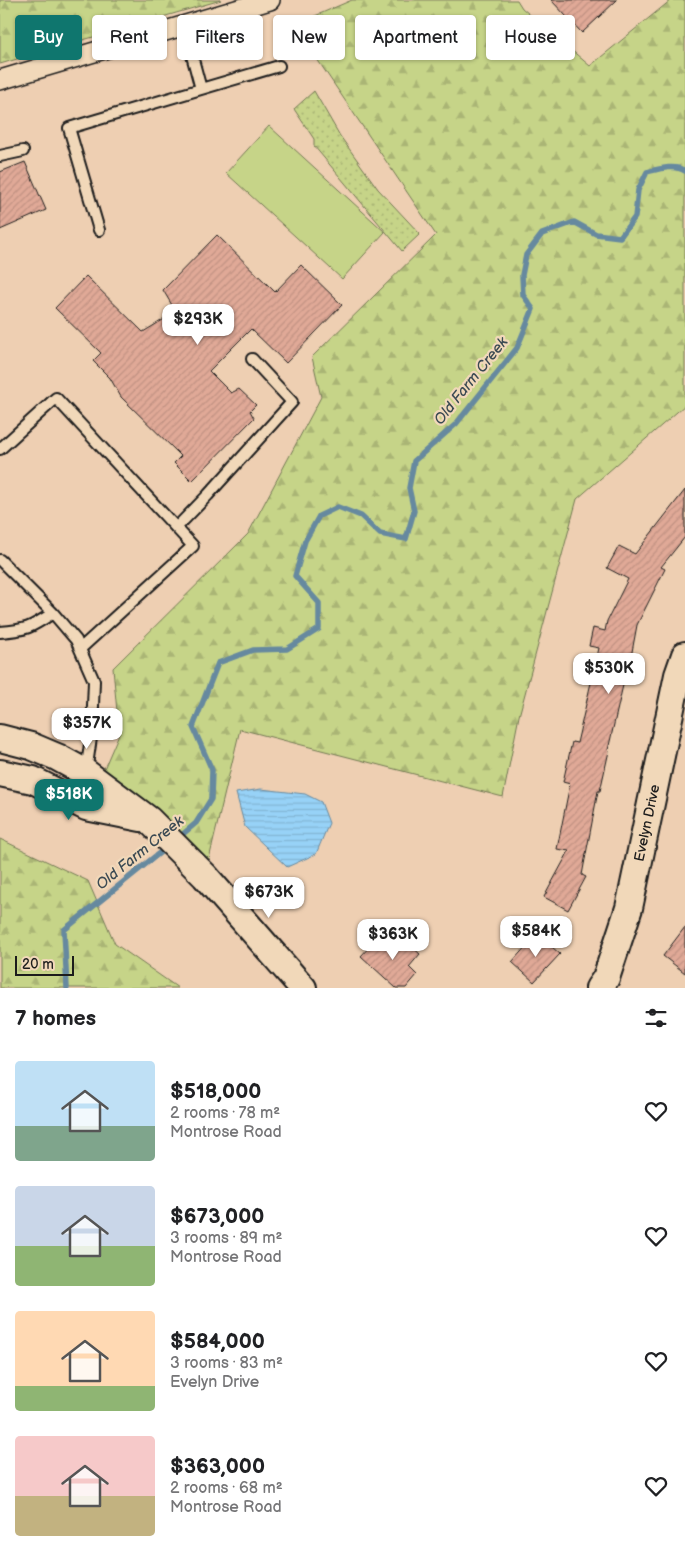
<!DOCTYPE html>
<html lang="en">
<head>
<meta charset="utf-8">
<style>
	body { margin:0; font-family:"Balsamiq Sans",sans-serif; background:#f6f6f6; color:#202124; height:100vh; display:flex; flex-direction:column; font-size:19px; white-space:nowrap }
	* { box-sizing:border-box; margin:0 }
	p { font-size:16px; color:#757577 }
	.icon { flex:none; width:28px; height:28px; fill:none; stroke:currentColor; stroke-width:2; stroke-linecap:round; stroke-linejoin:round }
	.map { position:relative; height:988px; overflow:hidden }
	.panel { display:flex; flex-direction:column; background:#fff; flex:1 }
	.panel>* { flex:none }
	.top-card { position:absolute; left:15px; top:15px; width:655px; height:45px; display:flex; gap:10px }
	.scale { position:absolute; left:15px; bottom:12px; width:59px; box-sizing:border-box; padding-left:5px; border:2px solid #1c1c1c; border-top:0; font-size:14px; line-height:18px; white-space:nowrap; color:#1c1c1c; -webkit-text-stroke:4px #f1d8b9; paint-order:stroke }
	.price { position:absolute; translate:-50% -42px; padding:0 11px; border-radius:10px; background:#fff; color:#222; font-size:16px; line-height:32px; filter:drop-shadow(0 1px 2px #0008) }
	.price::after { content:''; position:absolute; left:50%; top:30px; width:15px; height:11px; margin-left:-8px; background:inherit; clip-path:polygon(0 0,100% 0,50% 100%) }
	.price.current { background:#0f766e; color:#fff }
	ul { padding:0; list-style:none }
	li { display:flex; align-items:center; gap:15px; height:125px; padding:0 15px }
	li span { display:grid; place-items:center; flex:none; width:140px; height:100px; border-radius:5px; color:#555 }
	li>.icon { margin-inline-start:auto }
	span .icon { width:60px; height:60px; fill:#fffc; stroke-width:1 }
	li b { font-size:21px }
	h2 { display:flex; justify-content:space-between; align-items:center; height:60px; padding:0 15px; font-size:21px }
	.chip { padding:0 18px; border-radius:5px; background:#fff; box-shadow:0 1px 4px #0004; font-size:18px; line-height:45px }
	.chip.current { background:#0f766e; color:#fff }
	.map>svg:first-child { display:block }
</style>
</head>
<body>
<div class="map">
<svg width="685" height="988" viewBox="0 0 685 988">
	<defs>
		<pattern id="grass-dots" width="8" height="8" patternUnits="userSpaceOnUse" patternTransform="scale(1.25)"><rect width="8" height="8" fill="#c6d488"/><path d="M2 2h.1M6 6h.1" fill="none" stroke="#aab575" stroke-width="1.8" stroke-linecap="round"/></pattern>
		<pattern id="forest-firs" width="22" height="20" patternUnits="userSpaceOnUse" patternTransform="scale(1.25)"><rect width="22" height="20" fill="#c6d488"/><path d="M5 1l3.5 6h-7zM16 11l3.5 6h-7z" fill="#aab575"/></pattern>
		<pattern id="water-rules" width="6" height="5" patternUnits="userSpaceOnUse" patternTransform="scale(1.25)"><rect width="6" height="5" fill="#97d2f7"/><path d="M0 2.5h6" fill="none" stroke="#82b4d3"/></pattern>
		<pattern id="building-hatch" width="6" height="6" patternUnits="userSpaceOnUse" patternTransform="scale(1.25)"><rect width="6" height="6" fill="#e0a997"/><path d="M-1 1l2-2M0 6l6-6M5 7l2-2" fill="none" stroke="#c09182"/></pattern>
	</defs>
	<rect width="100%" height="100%" fill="#eecfb2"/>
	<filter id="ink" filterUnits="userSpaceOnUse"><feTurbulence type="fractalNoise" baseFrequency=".02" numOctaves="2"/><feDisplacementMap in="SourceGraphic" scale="10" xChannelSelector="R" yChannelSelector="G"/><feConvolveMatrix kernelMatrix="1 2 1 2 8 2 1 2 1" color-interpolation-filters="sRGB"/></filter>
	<g filter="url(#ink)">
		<!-- grass -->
		<path fill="url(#grass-dots)" stroke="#717852" d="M314,91L340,136L378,189L420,234L402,251L314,146V139L294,109Z"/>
		<!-- forest -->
		<path fill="url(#forest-firs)" stroke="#717852" d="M0,0H221L0,64Z
			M352,0H517L522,8L590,66L671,0H685V405L577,499L519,716L503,797L240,729L205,876L97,785L119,734L113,668L248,534L321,397L312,357L436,235L294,25Z
			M0,839L88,881L115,944L178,988H0Z"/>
		<!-- pitch -->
		<path fill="#c6d488" stroke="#717852" d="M269,126L385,232L342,279L226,173Z"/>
		<!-- water -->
		<path fill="url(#water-rules)" stroke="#66899f" d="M261,789L305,794L321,802L329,823L316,854L287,867L245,827L236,793Z"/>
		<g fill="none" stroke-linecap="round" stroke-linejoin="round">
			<!-- stream -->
			<path stroke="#66899f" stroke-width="5.5" d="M177,839L196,823L211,799L212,770L193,727L218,663L253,650L287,649L319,629V603L295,576L305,541L319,516L338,507L361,516L380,534L406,539L414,511L409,488L414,461L456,424L517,348L533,309L523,295L522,275L526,255L542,234L574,222L596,234L620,237L635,217L638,190L647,172C659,169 675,164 685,171
				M67,988L64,930L168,846"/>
		</g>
		<!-- building -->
		<path fill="url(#building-hatch)" stroke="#1c1c1c" d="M551,0H617L582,33Z
			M25,162L46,210L0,230V172Z
			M217,235L275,292L301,265L342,305L286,363L251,329L209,371L231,393L239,389L256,405L250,411L254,418L192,481L174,463L181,456L121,397L110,378L93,361L101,353L55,308L86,276L143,332L176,312L163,290Z
			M685,490V537L661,567L665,569L637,625L629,668H627L608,750L609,751L600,791H598L582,875L586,877L568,910L544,897L569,851L557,849L570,784L563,782L572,742L577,743L599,648L589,646L593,628L605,631L607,621L628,579L607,568L619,546L635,554Z
			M685,927V973L663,956Z
			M382,933L395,945L402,938L420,954L409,967L417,975L406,988H396L361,956Z
			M537,934L560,954L534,982L512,962Z"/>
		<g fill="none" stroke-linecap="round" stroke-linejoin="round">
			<!-- lane casing -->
			<g stroke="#1c1c1c" stroke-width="14">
				<path id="lane" d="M184,26L201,89
					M0,156L23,151
					M99,230L69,128L279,66
					M0,449L56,398L193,546L80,649
					M176,528L208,495L292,402L252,359
					M0,560L53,613L76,640L94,681L92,731L86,772
					M0,632C27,630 30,628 53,613"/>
			</g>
			<!-- street casing -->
			<g stroke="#1c1c1c" stroke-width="22">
				<path id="street" d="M0,80L270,0"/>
			</g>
			<!-- secondary casing -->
			<g stroke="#1c1c1c" stroke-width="30">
				<path id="secondary" d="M0,738L31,746L57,757L86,773L149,820L205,876L303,988
					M0,773L33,780L86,807L141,818
					M599,988L606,978L629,908L678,675L685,655"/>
			</g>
			<!-- lane -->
			<use href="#lane" stroke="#f1d8b9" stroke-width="10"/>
			<!-- street -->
			<use href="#street" stroke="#f1d8b9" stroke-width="19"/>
			<!-- secondary -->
			<use href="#secondary" stroke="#f1d8b9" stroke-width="26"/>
		</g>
	</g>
	<g text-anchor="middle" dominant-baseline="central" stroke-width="4.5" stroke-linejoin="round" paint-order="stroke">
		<!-- street labels -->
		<g font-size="14" fill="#1c1c1c" stroke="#f1d8b9">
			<text transform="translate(647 823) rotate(-78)">Evelyn Drive</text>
		</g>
		<!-- water labels -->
		<g font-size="15" font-style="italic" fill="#3b4a53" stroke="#f1d8b9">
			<text transform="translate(471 381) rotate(-51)">Old Farm Creek</text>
			<text transform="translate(140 853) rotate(-39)">Old Farm Creek</text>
		</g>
	</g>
</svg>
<div class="scale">20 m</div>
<b class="price" style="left:198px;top:346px">$293K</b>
<b class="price" style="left:609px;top:695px">$530K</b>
<b class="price" style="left:87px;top:750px">$357K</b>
<b class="price current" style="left:69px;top:821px">$518K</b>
<b class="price" style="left:269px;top:919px">$673K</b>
<b class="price" style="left:536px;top:958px">$584K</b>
<b class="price" style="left:393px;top:961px">$363K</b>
<div class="top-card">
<a class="chip current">Buy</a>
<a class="chip">Rent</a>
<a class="chip">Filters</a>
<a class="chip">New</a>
<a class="chip">Apartment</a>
<a class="chip">House</a>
</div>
</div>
<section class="panel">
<h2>7 homes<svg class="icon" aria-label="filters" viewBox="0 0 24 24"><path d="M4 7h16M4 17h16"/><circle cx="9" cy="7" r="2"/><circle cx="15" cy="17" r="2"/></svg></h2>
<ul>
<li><span style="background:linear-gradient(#bfe0f5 65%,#7fa58c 0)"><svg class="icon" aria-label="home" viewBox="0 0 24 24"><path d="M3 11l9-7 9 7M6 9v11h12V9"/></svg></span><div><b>$518,000</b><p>2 rooms · 78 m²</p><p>Montrose Road</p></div><svg class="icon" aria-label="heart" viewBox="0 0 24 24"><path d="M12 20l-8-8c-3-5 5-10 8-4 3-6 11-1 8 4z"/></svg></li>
<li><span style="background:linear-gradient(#c9d6e8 60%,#8fb573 0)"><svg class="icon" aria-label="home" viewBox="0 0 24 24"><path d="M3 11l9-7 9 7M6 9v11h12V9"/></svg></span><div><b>$673,000</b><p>3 rooms · 89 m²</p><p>Montrose Road</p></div><svg class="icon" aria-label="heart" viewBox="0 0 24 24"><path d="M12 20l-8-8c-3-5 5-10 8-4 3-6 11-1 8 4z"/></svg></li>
<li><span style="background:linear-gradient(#ffd9b3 75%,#8fb573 0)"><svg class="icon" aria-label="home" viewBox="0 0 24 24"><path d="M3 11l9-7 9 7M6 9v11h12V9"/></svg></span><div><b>$584,000</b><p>3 rooms · 83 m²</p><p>Evelyn Drive</p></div><svg class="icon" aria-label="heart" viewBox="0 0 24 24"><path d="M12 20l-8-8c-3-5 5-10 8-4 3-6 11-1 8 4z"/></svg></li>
<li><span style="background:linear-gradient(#f6c9c9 60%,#c2b280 0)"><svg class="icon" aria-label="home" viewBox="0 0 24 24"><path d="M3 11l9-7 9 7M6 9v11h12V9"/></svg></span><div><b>$363,000</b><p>2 rooms · 68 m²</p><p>Montrose Road</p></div><svg class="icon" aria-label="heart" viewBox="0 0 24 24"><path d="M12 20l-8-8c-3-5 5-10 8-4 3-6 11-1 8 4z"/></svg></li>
</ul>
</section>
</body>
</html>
